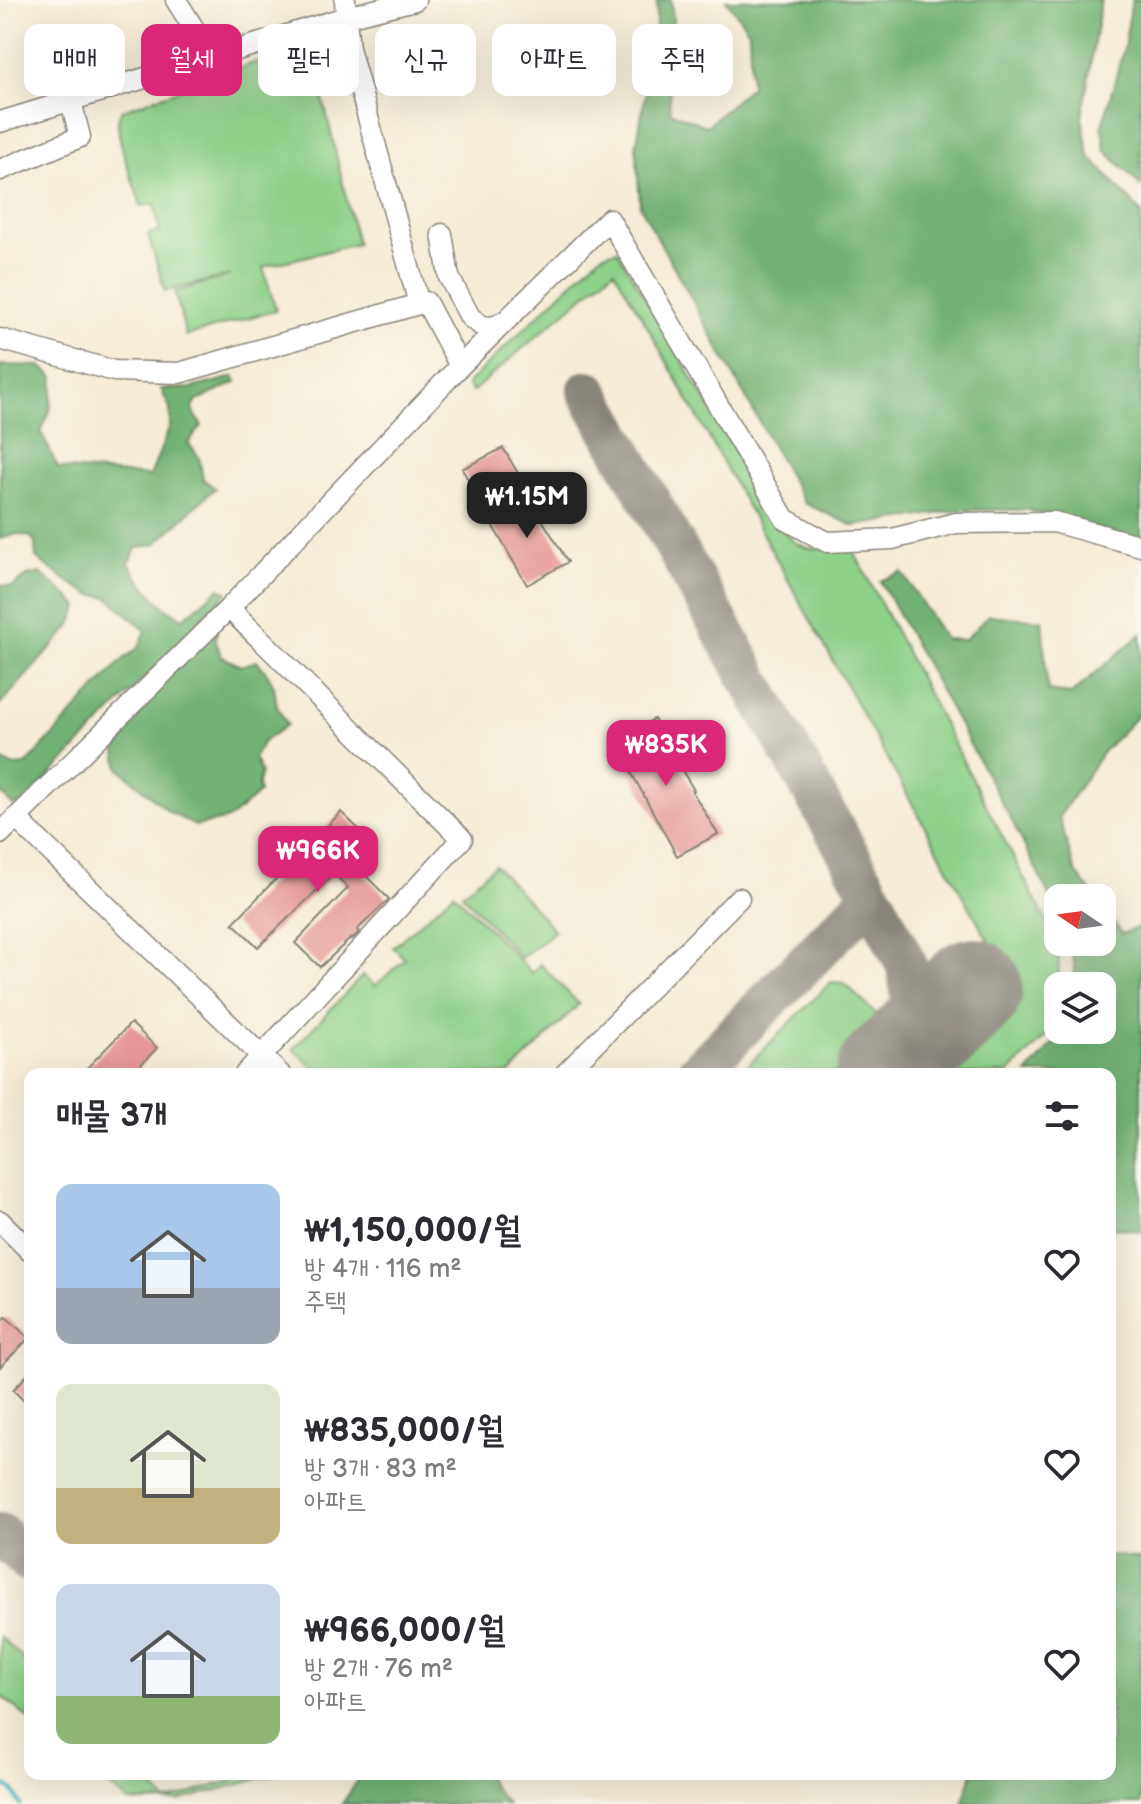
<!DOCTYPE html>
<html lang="ko">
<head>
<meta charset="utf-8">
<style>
	body { margin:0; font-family:"Balsamiq Sans","Poor Story",sans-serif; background:#f7f7f7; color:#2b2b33; height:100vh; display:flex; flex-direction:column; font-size:30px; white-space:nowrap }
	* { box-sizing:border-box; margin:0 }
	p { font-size:26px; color:#7c7c81 }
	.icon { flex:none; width:44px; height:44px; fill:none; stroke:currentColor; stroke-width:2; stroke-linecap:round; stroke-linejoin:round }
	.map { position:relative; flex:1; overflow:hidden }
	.side { position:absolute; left:24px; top:1068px; width:1092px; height:712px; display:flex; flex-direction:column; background:#fff; border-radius:16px; box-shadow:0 8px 32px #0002 }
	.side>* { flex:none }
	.top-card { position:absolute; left:24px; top:24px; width:1094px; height:72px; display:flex; gap:16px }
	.needle { width:52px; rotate:283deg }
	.buttons { position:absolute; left:1044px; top:884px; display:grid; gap:16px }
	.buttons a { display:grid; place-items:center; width:72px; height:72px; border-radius:16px; background:#fff; box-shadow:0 8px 32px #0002; font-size:40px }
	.price { position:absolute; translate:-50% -68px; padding:0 18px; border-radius:16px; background:#db2777; color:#fff; font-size:26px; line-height:52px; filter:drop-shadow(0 2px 4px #0008) }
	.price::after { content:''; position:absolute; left:50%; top:48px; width:24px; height:18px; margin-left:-12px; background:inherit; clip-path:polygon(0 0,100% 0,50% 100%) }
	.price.selected { background:#222; color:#fff }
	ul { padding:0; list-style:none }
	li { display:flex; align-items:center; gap:24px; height:200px; padding:0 32px }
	li span { display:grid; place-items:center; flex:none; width:224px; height:160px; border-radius:16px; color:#555 }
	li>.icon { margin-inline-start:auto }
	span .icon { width:96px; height:96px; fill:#fffc; stroke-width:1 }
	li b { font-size:34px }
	h2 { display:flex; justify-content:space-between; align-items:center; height:96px; padding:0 32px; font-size:34px }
	.pill { padding:0 28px; border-radius:16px; background:#fff; box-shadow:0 8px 32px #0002; font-size:28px; line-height:72px }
	.pill.selected { background:#db2777; color:#fff }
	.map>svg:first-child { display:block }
</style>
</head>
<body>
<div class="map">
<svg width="1141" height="1804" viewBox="0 0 1141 1804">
	<rect width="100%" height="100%" fill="#fbf7ec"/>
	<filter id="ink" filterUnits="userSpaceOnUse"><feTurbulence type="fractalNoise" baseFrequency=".0125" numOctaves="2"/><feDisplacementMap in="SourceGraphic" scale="16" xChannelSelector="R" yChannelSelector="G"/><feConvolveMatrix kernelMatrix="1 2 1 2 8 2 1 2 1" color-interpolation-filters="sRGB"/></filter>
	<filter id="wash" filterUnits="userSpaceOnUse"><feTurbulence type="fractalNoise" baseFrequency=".006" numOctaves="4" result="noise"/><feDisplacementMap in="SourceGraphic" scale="32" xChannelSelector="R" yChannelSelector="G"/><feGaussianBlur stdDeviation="1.8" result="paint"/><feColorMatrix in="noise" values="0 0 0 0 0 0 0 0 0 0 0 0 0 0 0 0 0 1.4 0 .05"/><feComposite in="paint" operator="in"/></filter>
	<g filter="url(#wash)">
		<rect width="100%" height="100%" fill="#f6ecd7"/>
		<!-- green -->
		<path fill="#8dd089" stroke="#547652" stroke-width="2" d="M310,43L357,244L263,267L276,310L186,336L175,292L231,275L165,291L148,234L160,231L154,204L141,206C134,183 118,145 118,122C118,116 119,116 122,110Z
			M617,250L782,530L796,543L808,548L853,550L1059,945L1058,1024L1008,1074H928L1014,987L647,326L614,270L472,392L467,384L601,255Z
			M495,865L555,931L521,958L462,894Z
			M454,893L532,973L540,964L579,1004L510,1074H321L293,1049L363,975L375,986L405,959L393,947Z
			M831,982L844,983L877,1015L874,1033L833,1074H739Z
			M0,1636L30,1666V1720L0,1695Z
			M95,1774H139L166,1801L233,1780L239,1774H276L178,1801L129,1802Z"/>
		<!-- forest -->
		<path fill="#72b275" stroke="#476748" stroke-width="2" d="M657,0H671C677,37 667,75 670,112L707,126L751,86L749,31L726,0H1101L1082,117L1089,156L1141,212V540L1028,510H962L854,526L804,503L640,206L636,147L655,40Z
			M1132,0H1141V186L1105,150L1102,126L1124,48Z
			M0,365L41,366L54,377L50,411L41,432L58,468L150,476L170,426V409L161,389L192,388L234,377L237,382L197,401L192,409L202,426L188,443L199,457L203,479L215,488L156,544L136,548L129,563C142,585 159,607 183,618L220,588L228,592L24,802L13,806L0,792V759L12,766L26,765L119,663L138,648L146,631L108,597L91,595L64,579L36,558L35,544L31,537L17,534L0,539Z
			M902,572L945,639L964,640L989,615L1042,620L1048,691L1071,694L1141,634V712L1103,752L1059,817L1075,871L1096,898H1058V913L1013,823L880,581Z
			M40,573L66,594L79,607L70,627L0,705V585L12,587L27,576Z
			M217,630L216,641L221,656L241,666L257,661L267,673L274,686L277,706L287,725L263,742L254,757L261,773L258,783L259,793L234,815L225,820L195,826L169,812L119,768L116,751L128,728L160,680Z
			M1102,906L1122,934L1141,926V1231L1110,1227V1074H1027L1065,1030H1102V986H1073L1075,972L1071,942H1102Z
			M1110,1555L1141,1559V1804H962L972,1774H1110Z
			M362,1774H486L491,1784L507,1804H342Z"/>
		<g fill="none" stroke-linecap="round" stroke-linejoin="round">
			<!-- stream -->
			<path stroke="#45b4bf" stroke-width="5" d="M0,1782L12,1790L20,1804"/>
			<!-- taxiway -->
			<path stroke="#89847a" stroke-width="42" d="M588,391L872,896L907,966L919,1042
				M696,1074L872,896
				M0,1534L30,1562"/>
			<!-- runway -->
			<path stroke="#89847a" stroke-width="102" d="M887,1074L972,989"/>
		</g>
		<g id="blocks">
			<!-- building -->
			<path fill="#e69796" d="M503,448L518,473L477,495L462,469Z
				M527,495L568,562L527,585L487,516Z
				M654,719L669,744L667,746L694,790L692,791L718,834L677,856L614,741Z
				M341,812L367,837L347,857L389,899L357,930L359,932L351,940L350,939L320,967L295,943L348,888L334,874L258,947L233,923Z
				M131,1023L157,1048L132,1074H81Z
				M6,1317L29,1338L0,1367V1323Z
				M30,1372V1407L13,1390Z"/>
		</g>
	</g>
	<g filter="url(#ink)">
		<use href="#blocks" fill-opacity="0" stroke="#89847a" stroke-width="2"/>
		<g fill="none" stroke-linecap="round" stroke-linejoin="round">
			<!-- minor casing -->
			<g stroke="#89847a" stroke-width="23">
				<path id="minor" d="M176,0L212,58
					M415,0L346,17L349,48L419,304
					M0,122L346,17L345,0
					M0,170L80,137L71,101
					M442,234L449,277L470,317L482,326L494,327L505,321
					M0,339L114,371L179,373L426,302L460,366L609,219L785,519L827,542L892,539L956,523L1054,522L1141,546
					M229,608L462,839L245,1074
					M16,818L280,1074
					M0,834L229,608L460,366
					M565,1074L739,898
					M0,1221L30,1251"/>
			</g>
			<!-- minor -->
			<use href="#minor" stroke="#fff" stroke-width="20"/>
		</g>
	</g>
</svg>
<div class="buttons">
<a><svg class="needle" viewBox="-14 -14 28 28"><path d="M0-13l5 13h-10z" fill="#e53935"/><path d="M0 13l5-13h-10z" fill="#7c7c81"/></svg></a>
<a><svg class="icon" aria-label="layers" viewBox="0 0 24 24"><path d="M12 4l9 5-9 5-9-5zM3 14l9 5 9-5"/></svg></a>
</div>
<b class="price selected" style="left:527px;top:540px">₩1.15M</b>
<b class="price" style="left:666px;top:788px">₩835K</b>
<b class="price" style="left:318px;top:894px">₩966K</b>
<div class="top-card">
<a class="pill">매매</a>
<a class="pill selected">월세</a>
<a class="pill">필터</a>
<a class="pill">신규</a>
<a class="pill">아파트</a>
<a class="pill">주택</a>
</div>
<section class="side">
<h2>매물 3개<svg class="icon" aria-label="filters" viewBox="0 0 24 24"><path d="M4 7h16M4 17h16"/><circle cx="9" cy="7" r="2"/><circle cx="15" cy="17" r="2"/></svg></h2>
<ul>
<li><span style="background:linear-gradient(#a9c7e8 65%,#9aa5b1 0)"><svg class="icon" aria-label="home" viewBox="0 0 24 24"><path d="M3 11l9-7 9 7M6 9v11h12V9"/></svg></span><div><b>₩1,150,000/월</b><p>방 4개 · 116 m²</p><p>주택</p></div><svg class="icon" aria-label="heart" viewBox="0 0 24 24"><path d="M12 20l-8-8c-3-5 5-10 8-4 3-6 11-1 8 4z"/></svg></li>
<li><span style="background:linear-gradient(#dfe7d0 65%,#c2b280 0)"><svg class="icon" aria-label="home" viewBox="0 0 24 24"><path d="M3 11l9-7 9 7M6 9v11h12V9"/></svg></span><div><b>₩835,000/월</b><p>방 3개 · 83 m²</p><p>아파트</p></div><svg class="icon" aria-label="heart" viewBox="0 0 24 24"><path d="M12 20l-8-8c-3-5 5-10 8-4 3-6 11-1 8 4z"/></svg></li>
<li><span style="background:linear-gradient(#c9d6e8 70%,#8fb573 0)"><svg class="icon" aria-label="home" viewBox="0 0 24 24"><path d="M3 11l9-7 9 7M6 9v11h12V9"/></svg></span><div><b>₩966,000/월</b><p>방 2개 · 76 m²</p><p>아파트</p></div><svg class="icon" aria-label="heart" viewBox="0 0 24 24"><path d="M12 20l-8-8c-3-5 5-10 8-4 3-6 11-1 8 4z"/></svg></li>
</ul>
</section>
</div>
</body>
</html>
